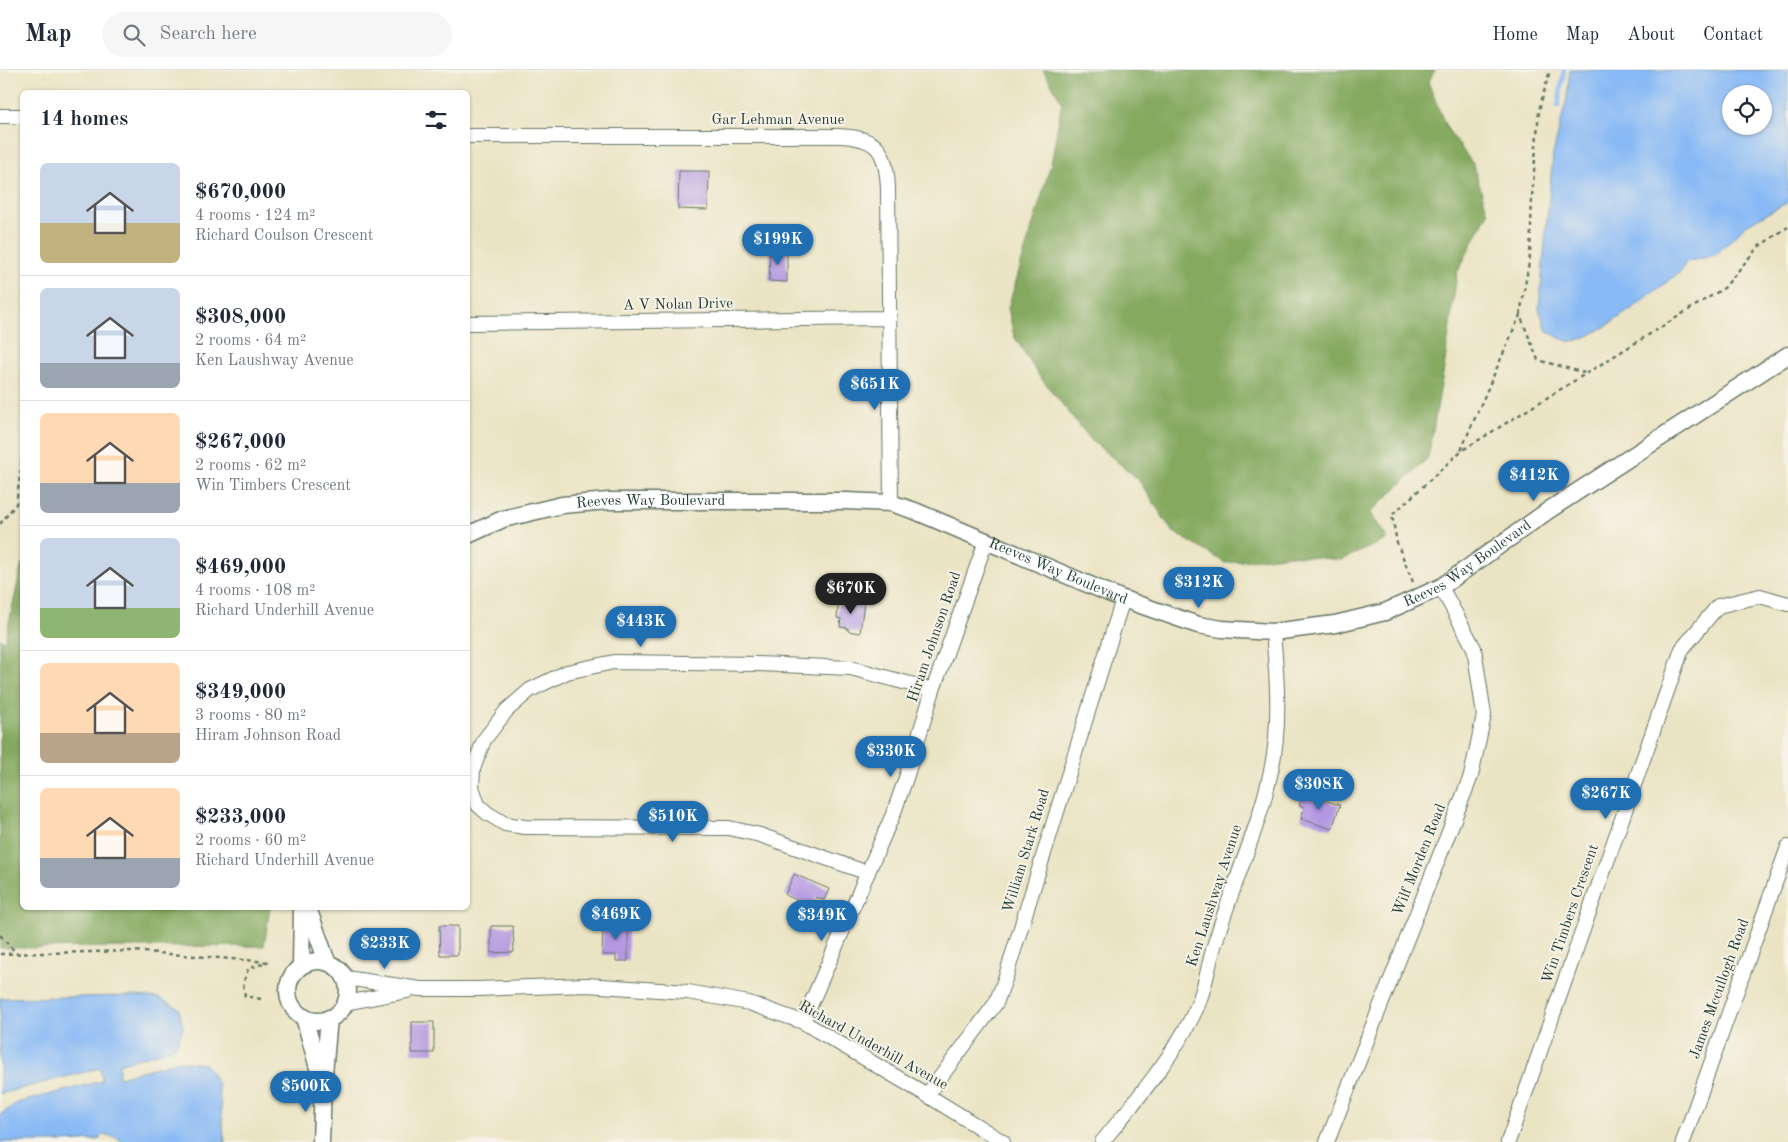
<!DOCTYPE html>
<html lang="en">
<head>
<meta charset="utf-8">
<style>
	body { margin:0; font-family:"Old Standard TT",serif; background:#f6f6f7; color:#1f2937; height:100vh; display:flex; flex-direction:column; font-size:19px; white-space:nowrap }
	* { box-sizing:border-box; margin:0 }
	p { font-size:16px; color:#747a83 }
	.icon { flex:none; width:28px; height:28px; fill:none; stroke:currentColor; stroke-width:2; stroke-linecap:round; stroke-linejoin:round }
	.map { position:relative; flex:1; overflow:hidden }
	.side { position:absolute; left:20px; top:20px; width:450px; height:820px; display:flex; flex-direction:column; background:#fff; border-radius:8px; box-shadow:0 1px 4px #0004 }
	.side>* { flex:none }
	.controls { position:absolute; left:1722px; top:15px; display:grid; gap:10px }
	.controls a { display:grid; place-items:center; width:50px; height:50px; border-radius:50%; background:#fff; box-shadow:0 1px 4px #0004; font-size:25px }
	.price { position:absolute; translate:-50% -42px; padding:0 11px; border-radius:18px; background:#1f6fb2; color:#fff; font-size:16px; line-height:32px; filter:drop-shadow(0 1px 2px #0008) }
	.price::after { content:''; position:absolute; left:50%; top:30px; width:15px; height:11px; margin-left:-8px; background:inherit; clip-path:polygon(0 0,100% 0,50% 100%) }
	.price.current { background:#222; color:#fff }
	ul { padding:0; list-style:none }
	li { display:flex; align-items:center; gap:15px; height:125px; padding:0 20px }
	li+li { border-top:1px solid #e0e1e3 }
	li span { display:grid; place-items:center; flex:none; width:140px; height:100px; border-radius:8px; color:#555 }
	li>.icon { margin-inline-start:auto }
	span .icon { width:60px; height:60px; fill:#fffc; stroke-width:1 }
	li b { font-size:21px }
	h2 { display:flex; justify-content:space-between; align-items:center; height:60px; padding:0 20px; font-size:21px }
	header { display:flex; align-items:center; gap:30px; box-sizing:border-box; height:70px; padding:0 25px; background:#fff; border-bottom:1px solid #e0e1e3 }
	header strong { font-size:24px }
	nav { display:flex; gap:28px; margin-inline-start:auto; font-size:18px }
	.search { width:350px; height:45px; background:#f6f6f7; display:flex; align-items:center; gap:12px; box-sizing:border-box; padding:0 18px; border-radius:28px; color:#747a83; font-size:19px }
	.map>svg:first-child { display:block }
</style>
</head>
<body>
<header>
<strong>Map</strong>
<div class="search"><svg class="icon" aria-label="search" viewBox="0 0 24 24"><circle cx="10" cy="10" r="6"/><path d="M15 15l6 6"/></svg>Search here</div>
<nav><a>Home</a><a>Map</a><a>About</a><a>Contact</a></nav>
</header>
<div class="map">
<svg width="1788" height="1072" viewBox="0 0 1788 1072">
	<rect width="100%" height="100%" fill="#f7f3e8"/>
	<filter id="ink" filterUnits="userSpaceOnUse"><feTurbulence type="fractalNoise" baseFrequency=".02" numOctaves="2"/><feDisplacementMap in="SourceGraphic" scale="10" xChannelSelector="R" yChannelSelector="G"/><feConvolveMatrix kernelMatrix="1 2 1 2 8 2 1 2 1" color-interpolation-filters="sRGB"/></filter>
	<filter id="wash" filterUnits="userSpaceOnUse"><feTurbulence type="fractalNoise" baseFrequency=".0096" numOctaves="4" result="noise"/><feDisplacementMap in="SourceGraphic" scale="20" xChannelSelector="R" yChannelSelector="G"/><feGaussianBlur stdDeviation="1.12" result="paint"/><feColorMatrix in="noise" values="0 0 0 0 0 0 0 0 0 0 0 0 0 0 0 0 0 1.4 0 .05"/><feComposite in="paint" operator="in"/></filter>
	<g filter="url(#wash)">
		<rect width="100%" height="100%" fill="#ebe4c4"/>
		<!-- forest -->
		<path fill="#84a95f" stroke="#52734a" d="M1043,0H1435L1428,12L1446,57L1473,94L1488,143L1457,203L1445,293L1428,388L1370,443L1388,469L1341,490L1291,485L1225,493L1172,461L1138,409L1091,370L1037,303L1014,266L1008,238L1051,94L1062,32Z
			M22,493V838H270L264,876L0,878V569L5,571Z"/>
		<!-- water -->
		<path fill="#89baf5" stroke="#547c94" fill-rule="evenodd" d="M1570,0H1788V132L1746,155L1716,185L1686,192L1679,203C1657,218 1593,274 1568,271C1562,270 1553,264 1547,261L1539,239L1553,84L1567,27ZM1731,24H1764V56H1731Z
			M136,926L159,928L179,938L183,958L175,978L119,994V1007L179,991L205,994L218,1014L225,1072H123L117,1068L103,1065L97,1070L60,1072H0V1045L16,1033L102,1011L100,998L0,1024V928Z"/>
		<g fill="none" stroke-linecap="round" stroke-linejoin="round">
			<!-- stream -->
			<path stroke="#89baf5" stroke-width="4.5" d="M1558,36L1564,0"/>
		</g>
		<g id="blocks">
			<!-- building -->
			<path fill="#b397e1" d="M679,101H709L708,140L678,139Z
				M770,180H787V212L769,211Z
				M839,529L864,532L860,563L848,561V558L840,557L841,549L837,548Z
				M1303,724L1340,735L1332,759L1301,749L1304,737L1299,735Z
				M794,804L829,819L824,830L816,827L812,836L785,825Z
				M603,853L628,854V891H616V885H602Z
				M439,856H458V885H440Z
				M491,856H513L514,882L491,883Z
				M412,952H434V983H412Z"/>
		</g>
	</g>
	<g filter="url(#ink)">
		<use href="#blocks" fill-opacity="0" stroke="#676" stroke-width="1"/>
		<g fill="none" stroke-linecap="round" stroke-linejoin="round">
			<!-- minor casing -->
			<g stroke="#676" stroke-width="16">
				<path id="minor" d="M0,46H22
					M468,66H838C878,67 886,80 888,118L891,433
					M468,253L888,248
					M868,803L760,765L729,758L525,757L505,754L487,743L478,735L472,717L473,699L484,670L507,640L530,620L567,602L614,592L758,594L851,598L933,620
					M346,908L420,919H477L587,915L688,922L749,933L803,952L927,1025L1003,1072
					M346,933L407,921
					M803,952L894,742L906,708L933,620L986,471
					M927,1025L996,933L1005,909L1123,529
					M1102,1072C1134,1033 1175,985 1196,939C1206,918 1209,889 1217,867C1234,811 1259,758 1271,701C1281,656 1277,607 1273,562
					M1327,1072L1471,706L1484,645L1474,578L1441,517
					M1508,1072L1682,579L1718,536L1760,526L1788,534
					M1683,1072L1788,777"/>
			</g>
			<!-- tertiary casing -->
			<g stroke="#676" stroke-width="19">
				<g id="tertiary">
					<path id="s1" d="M468,465L503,449L562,435L609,431H846L891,433L915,441L1123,529L1198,555L1222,559L1273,562L1335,554L1385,542L1441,517L1549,440L1788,285"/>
					<path d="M308,838L327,892"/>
					<circle cx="318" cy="921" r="30"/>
					<path d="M301,896L302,838"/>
					<path d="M304,947L320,1005"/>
					<path d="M321,1072L323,1015L329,948"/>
				</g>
			</g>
			<!-- path -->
			<path stroke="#676" stroke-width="2.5" stroke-dasharray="4 4" stroke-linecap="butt" d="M1520,245L1530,186L1532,126L1539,40L1550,0
				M1461,380L1520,245L1538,290L1585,303
				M0,454L16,434L22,391
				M1413,512L1397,473L1392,445L1461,381L1724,218L1758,177L1788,157
				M0,865L17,884
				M0,884L133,881L269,892
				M261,929L245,926L243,914L248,899L268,892"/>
			<!-- minor -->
			<use href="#minor" stroke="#fff" stroke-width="14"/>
			<!-- tertiary -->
			<use href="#tertiary" stroke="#fff" stroke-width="16"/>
		</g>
	</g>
	<g text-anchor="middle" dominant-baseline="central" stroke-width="4" stroke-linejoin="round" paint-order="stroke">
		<!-- street labels -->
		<g font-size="15" fill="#1f3d34" stroke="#f7f3e8">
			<text x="778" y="50">Gar Lehman Avenue</text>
			<text transform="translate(678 235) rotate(-1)">A V Nolan Drive</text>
			<text stroke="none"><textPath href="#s1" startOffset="188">Reeves Way Boulevard</textPath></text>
			<text stroke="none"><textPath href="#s1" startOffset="1044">Reeves Way Boulevard</textPath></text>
			<text stroke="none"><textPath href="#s1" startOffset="609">Reeves Way Boulevard</textPath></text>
			<text transform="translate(935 567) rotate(-71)">Hiram Johnson Road</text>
			<text transform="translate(1027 781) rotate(-73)">William Stark Road</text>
			<text transform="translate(1420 790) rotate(-68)">Wilf Morden Road</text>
			<text transform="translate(1215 826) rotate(-72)">Ken Laushway Avenue</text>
			<text transform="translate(1571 844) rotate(-71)">Win Timbers Crescent</text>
			<text transform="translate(1720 919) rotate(-70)">James Mccullogh Road</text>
			<text transform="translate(873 976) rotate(29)">Richard Underhill Avenue</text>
		</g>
	</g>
</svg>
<div class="controls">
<a><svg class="icon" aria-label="locate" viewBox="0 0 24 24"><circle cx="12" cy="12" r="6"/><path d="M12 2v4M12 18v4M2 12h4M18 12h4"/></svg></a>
</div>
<b class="price" style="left:778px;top:196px">$199K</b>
<b class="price" style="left:875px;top:341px">$651K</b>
<b class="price" style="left:1534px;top:432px">$412K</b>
<b class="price" style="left:1199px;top:539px">$312K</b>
<b class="price current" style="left:851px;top:545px">$670K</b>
<b class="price" style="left:641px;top:578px">$443K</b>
<b class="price" style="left:891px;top:708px">$330K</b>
<b class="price" style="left:1319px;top:741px">$308K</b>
<b class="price" style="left:1606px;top:750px">$267K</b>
<b class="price" style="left:673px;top:773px">$510K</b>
<b class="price" style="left:616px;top:871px">$469K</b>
<b class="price" style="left:822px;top:872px">$349K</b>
<b class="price" style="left:385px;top:900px">$233K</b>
<b class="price" style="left:306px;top:1043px">$500K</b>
<section class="side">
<h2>14 homes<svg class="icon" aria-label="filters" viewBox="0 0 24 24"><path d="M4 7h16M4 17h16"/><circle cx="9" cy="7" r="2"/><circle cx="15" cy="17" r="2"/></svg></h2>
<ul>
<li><span style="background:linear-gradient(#c9d6e8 60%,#c2b280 0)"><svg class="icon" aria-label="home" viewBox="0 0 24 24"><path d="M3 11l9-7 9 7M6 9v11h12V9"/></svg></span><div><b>$670,000</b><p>4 rooms · 124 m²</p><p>Richard Coulson Crescent</p></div></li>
<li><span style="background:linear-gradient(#c9d6e8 75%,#9aa5b1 0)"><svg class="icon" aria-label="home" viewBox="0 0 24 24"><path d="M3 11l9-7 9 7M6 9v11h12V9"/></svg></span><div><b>$308,000</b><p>2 rooms · 64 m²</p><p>Ken Laushway Avenue</p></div></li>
<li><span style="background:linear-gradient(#ffd9b3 70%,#9aa5b1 0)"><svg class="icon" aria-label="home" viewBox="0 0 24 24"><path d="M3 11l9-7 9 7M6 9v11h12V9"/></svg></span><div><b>$267,000</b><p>2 rooms · 62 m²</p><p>Win Timbers Crescent</p></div></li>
<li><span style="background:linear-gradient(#c9d6e8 70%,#8fb573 0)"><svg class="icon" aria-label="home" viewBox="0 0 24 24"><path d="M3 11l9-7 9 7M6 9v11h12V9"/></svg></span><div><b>$469,000</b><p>4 rooms · 108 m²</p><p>Richard Underhill Avenue</p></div></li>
<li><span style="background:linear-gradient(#ffd9b3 70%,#b9a48a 0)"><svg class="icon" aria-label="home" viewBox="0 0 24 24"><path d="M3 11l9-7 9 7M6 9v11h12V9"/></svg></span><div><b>$349,000</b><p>3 rooms · 80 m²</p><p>Hiram Johnson Road</p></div></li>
<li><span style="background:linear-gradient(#ffd9b3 70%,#9aa5b1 0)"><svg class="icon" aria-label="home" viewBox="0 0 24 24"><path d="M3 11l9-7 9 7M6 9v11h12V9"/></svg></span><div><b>$233,000</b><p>2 rooms · 60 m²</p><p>Richard Underhill Avenue</p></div></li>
</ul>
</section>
</div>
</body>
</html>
